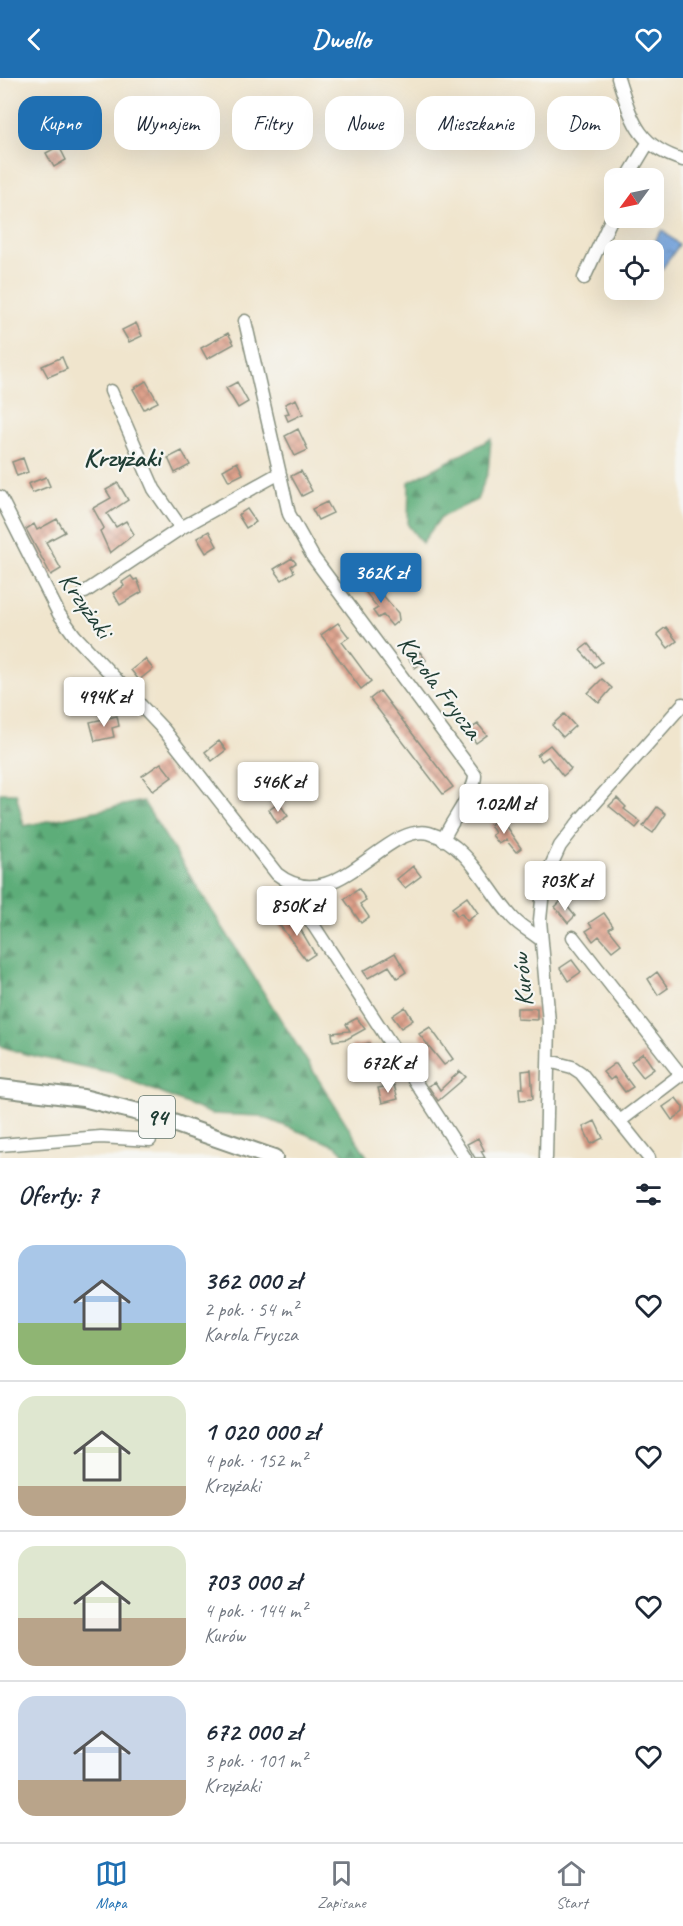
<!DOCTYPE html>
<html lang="pl">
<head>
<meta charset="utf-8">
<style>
	body { margin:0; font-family:Caveat,sans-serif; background:#f6f6f7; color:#1f2937; height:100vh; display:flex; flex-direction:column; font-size:22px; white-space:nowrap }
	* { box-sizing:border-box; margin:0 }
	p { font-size:20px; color:#747a83 }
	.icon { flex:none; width:33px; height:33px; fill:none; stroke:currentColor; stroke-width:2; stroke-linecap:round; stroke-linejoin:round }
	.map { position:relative; height:1080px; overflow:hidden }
	.drawer { display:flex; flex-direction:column; background:#fff; flex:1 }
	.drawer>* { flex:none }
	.top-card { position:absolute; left:18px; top:18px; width:648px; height:54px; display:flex; gap:12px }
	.needle { width:39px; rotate:237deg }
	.tools { position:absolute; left:604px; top:90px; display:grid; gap:12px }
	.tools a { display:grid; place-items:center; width:60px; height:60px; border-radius:12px; background:#fff; box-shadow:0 6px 24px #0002; font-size:30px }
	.price { position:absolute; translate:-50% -51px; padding:0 14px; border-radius:6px; background:#fff; color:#222; font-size:20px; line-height:39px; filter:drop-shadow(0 2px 3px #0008) }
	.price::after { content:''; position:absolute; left:50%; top:36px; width:18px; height:14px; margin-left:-9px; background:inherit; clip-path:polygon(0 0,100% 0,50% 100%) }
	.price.selected { background:#1f6fb2; color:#fff }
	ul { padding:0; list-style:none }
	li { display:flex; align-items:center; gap:18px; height:150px; padding:0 18px }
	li+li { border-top:2px solid #e0e1e3 }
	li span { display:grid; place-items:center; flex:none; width:168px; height:120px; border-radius:18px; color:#555 }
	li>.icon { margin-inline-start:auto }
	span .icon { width:72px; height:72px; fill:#fffc; stroke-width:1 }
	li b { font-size:26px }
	h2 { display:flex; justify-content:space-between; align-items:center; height:72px; padding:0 18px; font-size:26px }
	.pill { padding:0 21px; border-radius:18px; background:#fff; box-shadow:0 6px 24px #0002; font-size:21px; line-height:54px }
	.pill.selected { background:#1f6fb2; color:#fff }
	header { display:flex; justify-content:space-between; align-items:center; height:78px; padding:0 18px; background:#1f6fb2; color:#fff; font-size:27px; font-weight:700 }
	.dock { display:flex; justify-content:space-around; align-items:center; height:84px; border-top:2px solid #e0e1e3; background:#fff; font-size:16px; color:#747a83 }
	.dock a { display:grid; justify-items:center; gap:3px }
	.dock .selected { color:#1f6fb2 }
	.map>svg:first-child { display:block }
</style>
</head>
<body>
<header><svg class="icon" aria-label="back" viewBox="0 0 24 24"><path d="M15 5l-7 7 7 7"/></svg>Dwello<svg class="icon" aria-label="heart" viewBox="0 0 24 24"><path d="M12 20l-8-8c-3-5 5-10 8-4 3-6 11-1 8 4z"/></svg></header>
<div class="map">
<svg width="683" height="1080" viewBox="0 0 683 1080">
	<defs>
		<pattern id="forest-firs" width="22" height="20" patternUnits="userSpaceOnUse" patternTransform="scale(1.5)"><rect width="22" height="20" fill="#5dad79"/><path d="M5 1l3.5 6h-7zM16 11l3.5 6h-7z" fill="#4c8e64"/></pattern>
		<pattern id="water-ripples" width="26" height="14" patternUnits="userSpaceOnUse" patternTransform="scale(1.5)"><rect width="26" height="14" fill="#72a1db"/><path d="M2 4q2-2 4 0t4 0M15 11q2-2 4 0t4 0" fill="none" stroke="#5d84b2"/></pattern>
		<pattern id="building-cross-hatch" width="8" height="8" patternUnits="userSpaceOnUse" patternTransform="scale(1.5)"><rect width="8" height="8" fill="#de9e87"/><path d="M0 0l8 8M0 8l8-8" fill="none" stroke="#b3826f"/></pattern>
	</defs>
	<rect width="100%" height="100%" fill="#f6f6f2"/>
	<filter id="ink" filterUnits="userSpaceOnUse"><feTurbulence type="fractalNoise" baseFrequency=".0167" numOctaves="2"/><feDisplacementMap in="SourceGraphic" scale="12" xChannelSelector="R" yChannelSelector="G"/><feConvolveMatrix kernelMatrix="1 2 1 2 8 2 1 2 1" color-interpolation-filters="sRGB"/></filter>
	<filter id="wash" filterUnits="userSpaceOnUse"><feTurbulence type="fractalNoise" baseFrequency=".008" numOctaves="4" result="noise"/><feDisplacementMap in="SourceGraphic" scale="24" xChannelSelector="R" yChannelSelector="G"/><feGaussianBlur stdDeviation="1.35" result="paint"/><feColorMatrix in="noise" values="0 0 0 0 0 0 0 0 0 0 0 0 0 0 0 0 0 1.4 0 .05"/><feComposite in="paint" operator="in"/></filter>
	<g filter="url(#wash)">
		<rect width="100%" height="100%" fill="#f0e5cd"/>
		<!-- forest -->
		<path fill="url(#forest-firs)" stroke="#3e7556" stroke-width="1.5" d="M491,361L488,394L477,422L441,439L422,465L408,447L409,404Z
			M0,715H16L24,748L143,723L368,1080H348L336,1068L260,1038L211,1036L112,995L25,976L0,968Z"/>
		<!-- water -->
		<path fill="url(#water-ripples)" stroke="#486f88" stroke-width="1.5" d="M662,152L679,167L662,191L654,194V172H648Z"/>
		<g id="blocks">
			<!-- building -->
			<path fill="url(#building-cross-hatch)" d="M59,68L66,82L54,89L46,75Z
				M136,245L142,258L129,264L122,252Z
				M228,255L234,266L207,281L201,270Z
				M62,279L67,291L48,299L42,288Z
				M146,303L158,324L144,331L133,311Z
				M237,304L248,324L238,330L226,310Z
				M296,321L303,336L288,343L285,336L289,335L285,326Z
				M298,351L308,372L295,378L285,358Z
				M182,373L190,387L175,395L168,380Z
				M23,380L28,394L17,398L12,384Z
				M237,384L243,396L229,403L223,392Z
				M301,393L312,413L302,418L291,398Z
				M46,399L50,408L32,415L28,406Z
				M118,405L128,422L107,436L116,449L126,443L134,456L110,475L100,453L104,450L93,430L111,420L106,412Z
				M327,424L333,435L318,442L312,431Z
				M247,431L256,444L246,450L238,437Z
				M57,441L65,454L46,464L61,491L51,497L26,451L34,446L37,452Z
				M209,453L217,468L206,475L197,460Z
				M292,480L296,485L291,488L294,494L282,502L274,491Z
				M131,498L134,502L137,501L142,514L120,527L113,515L124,508L122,504Z
				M371,503L398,535L399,542L392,548L383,537L378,540L373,533L378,530L362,510Z
				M338,545L349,559L342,564L371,603L361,611L321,557Z
				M666,549L677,563L668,570L657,556Z
				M588,566L602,584L595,589L580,572Z
				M412,573L415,577L420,574L426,582L415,590L406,577Z
				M145,581L153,591L139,602L131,592Z
				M602,601L612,610L599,625L588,615Z
				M380,613L453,709L443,716L370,621Z
				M564,636L575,648L563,659L552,647Z
				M117,638L119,648L112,650L114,659L95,663L90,644Z
				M478,646L487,657L476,665L467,653Z
				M219,663L226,672L212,683L205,674Z
				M550,667L571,691L563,698L548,679L542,683L537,677Z
				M161,685L172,699L153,713L142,698Z
				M617,720L626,729L624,731L641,744L636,750L609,728Z
				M279,725L288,738L277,745L269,732Z
				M657,729L666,736L653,755L643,748Z
				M500,740L521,770L516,774L506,762L499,766L492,757L495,755L490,747Z
				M413,788L421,798L405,810L397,801Z
				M359,811L366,822L360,826L369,839L361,845L344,821Z
				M467,819L478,835L467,843L461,835L457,838L452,830Z
				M562,822L575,838L568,845L555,829Z
				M604,835L613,848L609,851L621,866L612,873L599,858L593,863L586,853L592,849L589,845Z
				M290,839L295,842L315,876L306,882L278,845Z
				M395,875L406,894L397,900L389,888L368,900L363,893Z
				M572,882L581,894L568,903L560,890Z
				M657,894L668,910L658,917L648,901Z
				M405,929L413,942L401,950L392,938Z
				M517,930H537V942L517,941Z
				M357,940L365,951L347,961L333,963L332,955L350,953L346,946Z
				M430,949L453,981L444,987L419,956Z
				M369,965L371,976L353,979L351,968Z
				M643,975L654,991L643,999L631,984Z
				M614,986H616L633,1009L625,1014L614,999L610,1002L603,994Z
				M531,992L533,1021L520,1022L519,1010H523L522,993Z
				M460,993L466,999L438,1023L428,1008L435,1004L440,1012Z
				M394,1007L398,1021L382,1025L378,1010Z
				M676,1020L683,1029V1034L672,1042L663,1029Z
				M595,1043L603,1060L591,1066L583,1049Z
				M478,1060L484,1072L481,1073L485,1080H475L467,1066Z"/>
		</g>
	</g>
	<g filter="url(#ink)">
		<use href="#blocks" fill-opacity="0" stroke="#889180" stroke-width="1.5"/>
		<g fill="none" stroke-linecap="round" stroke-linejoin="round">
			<!-- minor casing -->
			<g stroke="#889180" stroke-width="15">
				<path id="minor" d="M618,0C632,42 637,68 683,82
					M627,100L648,65
					M584,200L615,133
					M245,243L289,436L313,479L475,697C476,713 450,744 443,762
					M111,313L154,411L181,450
					M0,419L59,536L75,558L164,652L277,796C335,842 384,744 429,755C469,766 487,812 512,839C519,848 532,854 541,862
					M85,514L181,450L278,396
					M298,808L297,822L465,1080
					M573,859L681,997
					M549,983L572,989L581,995L649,1080
					M620,1043L683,995
					M0,1067L101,1059L150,1062V1037
					M546,1080L549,944L540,842L544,803L560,768L581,741L683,626"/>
			</g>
			<!-- major casing -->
			<g stroke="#889180" stroke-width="20">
				<path id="major" d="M0,1010L83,1020L150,1037L274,1080"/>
			</g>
			<!-- minor -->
			<use href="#minor" stroke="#fff" stroke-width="12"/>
			<!-- major -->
			<use href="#major" stroke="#fff" stroke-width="16"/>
		</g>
	</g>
	<g text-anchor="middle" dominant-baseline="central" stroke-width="4.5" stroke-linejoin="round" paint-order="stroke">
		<!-- shield labels -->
		<rect fill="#f6f6f2" stroke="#60746d" stroke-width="1.5" x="139" y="1018" width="36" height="42" rx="4.5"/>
		<g font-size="24" font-weight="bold" fill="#1f3d34">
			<text x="157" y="1039">94</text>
		</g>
		<!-- street labels -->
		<g font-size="26" fill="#1f3d34" stroke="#f6f6f2">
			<text transform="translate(86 527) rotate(55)">Krzyżaki</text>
			<text transform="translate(440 609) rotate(53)">Karola Frycza</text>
			<text transform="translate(522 902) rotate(-95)">Kurów</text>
		</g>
		<!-- neighbourhood labels -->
		<g font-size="27" font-weight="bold" fill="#1f3d34" stroke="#f6f6f2">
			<text x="122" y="379">Krzyżaki</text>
		</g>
	</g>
</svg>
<div class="tools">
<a><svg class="needle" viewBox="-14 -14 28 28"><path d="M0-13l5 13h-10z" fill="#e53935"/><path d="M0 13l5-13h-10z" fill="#747a83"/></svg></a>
<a><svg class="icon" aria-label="locate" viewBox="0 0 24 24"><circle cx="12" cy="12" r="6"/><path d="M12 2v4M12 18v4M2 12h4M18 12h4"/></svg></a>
</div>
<b class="price selected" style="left:381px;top:526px">362K zł</b>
<b class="price" style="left:104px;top:650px">494K zł</b>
<b class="price" style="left:278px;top:735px">546K zł</b>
<b class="price" style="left:504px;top:757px">1.02M zł</b>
<b class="price" style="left:565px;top:834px">703K zł</b>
<b class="price" style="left:297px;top:859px">850K zł</b>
<b class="price" style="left:388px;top:1016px">672K zł</b>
<div class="top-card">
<a class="pill selected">Kupno</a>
<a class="pill">Wynajem</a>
<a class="pill">Filtry</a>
<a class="pill">Nowe</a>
<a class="pill">Mieszkanie</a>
<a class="pill">Dom</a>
</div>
</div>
<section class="drawer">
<h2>Oferty: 7<svg class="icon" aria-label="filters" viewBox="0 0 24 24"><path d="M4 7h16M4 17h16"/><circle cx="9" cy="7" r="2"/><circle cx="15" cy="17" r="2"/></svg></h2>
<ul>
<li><span style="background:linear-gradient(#a9c7e8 65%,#8fb573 0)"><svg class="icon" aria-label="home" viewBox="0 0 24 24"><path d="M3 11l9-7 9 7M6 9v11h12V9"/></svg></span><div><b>362 000 zł</b><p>2 pok. · 54 m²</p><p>Karola Frycza</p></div><svg class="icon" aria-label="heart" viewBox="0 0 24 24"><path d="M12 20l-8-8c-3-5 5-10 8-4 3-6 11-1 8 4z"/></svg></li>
<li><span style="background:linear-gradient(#dfe7d0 75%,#b9a48a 0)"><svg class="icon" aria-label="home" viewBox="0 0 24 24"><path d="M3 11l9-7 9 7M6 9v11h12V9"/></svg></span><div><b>1 020 000 zł</b><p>4 pok. · 152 m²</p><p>Krzyżaki</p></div><svg class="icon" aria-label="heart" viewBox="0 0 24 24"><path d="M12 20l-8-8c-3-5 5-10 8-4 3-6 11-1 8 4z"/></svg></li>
<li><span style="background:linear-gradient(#dfe7d0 60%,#b9a48a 0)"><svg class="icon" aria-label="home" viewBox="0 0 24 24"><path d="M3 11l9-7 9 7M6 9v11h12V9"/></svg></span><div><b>703 000 zł</b><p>4 pok. · 144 m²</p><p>Kurów</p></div><svg class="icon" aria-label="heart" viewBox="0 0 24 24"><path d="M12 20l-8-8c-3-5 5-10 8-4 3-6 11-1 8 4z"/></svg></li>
<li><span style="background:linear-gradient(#c9d6e8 70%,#b9a48a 0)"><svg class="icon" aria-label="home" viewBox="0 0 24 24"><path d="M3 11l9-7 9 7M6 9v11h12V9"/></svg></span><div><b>672 000 zł</b><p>3 pok. · 101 m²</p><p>Krzyżaki</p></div><svg class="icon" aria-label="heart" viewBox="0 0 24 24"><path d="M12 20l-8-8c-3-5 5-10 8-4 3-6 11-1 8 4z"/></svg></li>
</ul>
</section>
<nav class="dock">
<a class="selected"><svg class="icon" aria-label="map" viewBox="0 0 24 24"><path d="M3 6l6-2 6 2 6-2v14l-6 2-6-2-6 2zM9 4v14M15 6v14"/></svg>Mapa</a>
<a><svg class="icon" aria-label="saved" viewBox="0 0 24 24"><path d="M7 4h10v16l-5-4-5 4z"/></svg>Zapisane</a>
<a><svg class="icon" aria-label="home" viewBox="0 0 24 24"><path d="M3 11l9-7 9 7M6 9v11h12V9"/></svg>Start</a>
</nav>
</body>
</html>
